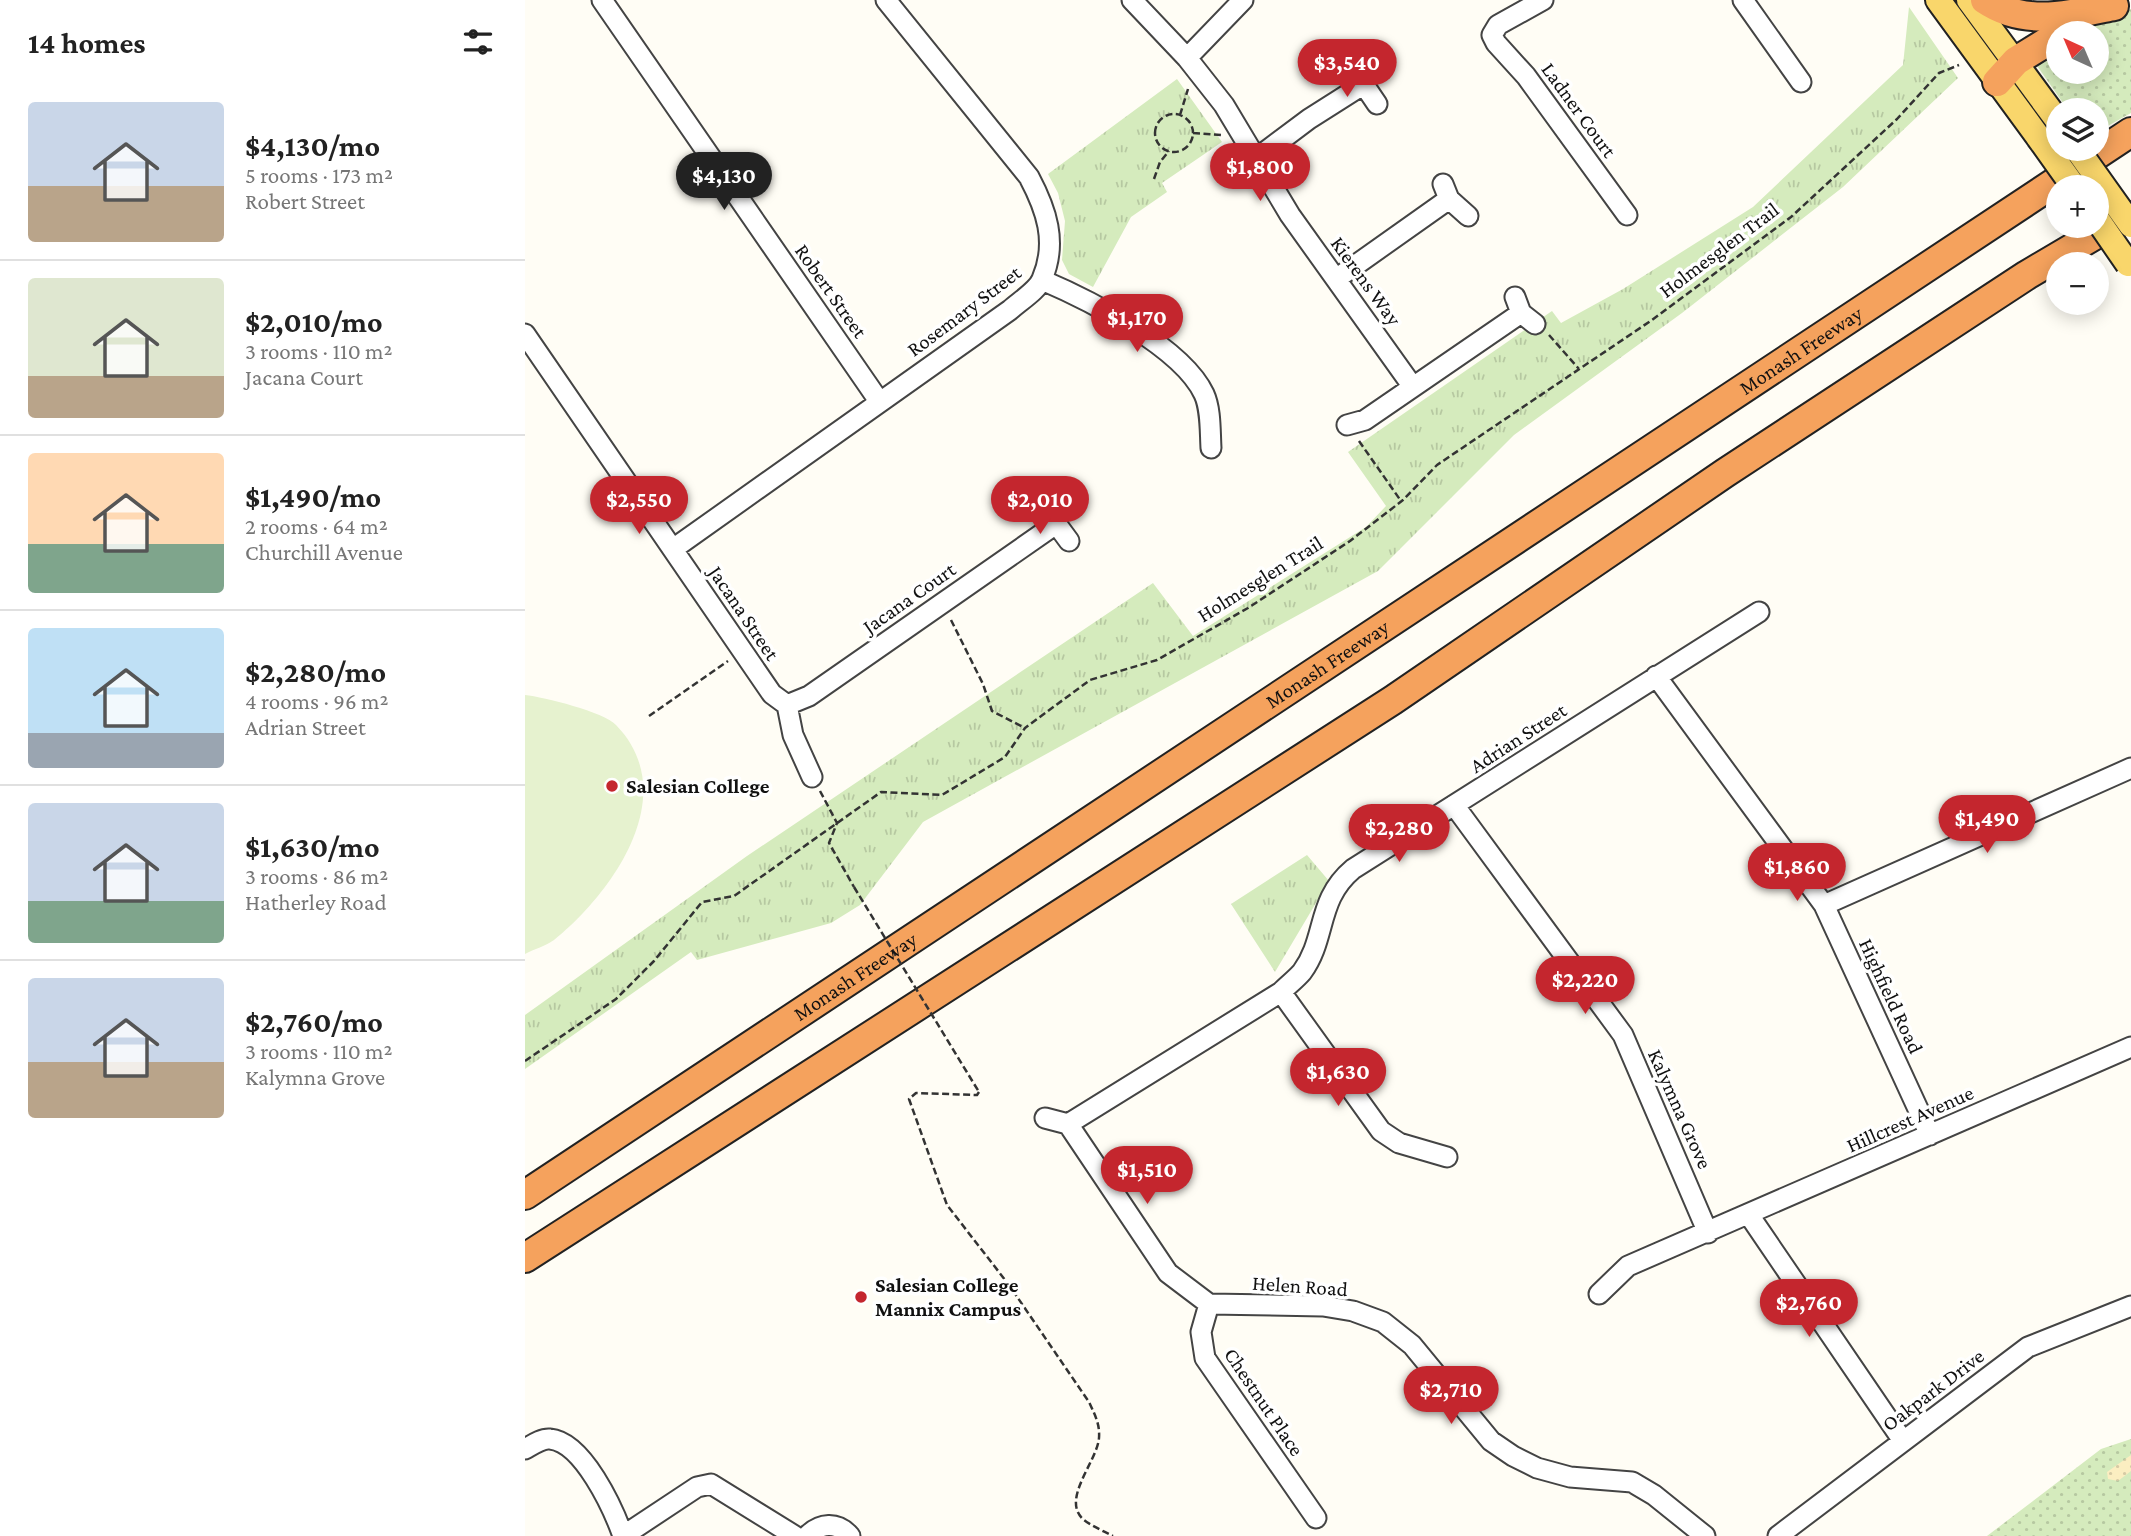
<!DOCTYPE html>
<html lang="en">
<head>
<meta charset="utf-8">
<style>
	body { margin:0; font-family:"Crimson Pro",serif; background:#f2f2f2; color:#222; height:100vh; display:flex; flex-direction:column; font-size:26px; white-space:nowrap }
	* { box-sizing:border-box; margin:0 }
	p { font-size:23px; color:#767676 }
	.icon { flex:none; width:38px; height:38px; fill:none; stroke:currentColor; stroke-width:2; stroke-linecap:round; stroke-linejoin:round }
	.map { position:relative; flex:1; overflow:hidden }
	.side { display:flex; flex-direction:column; background:#fff; width:525px }
	.side>* { flex:none }
	.needle { width:46px; rotate:316deg }
	.fabs { position:absolute; left:1521px; top:21px; display:grid; gap:14px }
	.fabs a { display:grid; place-items:center; width:63px; height:63px; border-radius:50%; background:#fff; box-shadow:0 4px 18px #0003; font-size:35px }
	.price { position:absolute; translate:-50% -60px; padding:0 16px; border-radius:24px; background:#c4262e; color:#fff; font-size:23px; line-height:46px; filter:drop-shadow(0 2px 4px #0008) }
	.price::after { content:''; position:absolute; left:50%; top:42px; width:21px; height:16px; margin-left:-10px; background:inherit; clip-path:polygon(0 0,100% 0,50% 100%) }
	.price.on { background:#222; color:#fff }
	ul { padding:0; list-style:none }
	li { display:flex; align-items:center; gap:21px; height:175px; padding:0 28px }
	li+li { border-top:2px solid #e0e0e0 }
	li span { display:grid; place-items:center; flex:none; width:196px; height:140px; border-radius:7px; color:#555 }
	li>.icon { margin-inline-start:auto }
	span .icon { width:84px; height:84px; fill:#fffc; stroke-width:1 }
	li b { font-size:30px }
	h2 { display:flex; justify-content:space-between; align-items:center; height:84px; padding:0 28px; font-size:30px }
	main { display:flex; flex:1; min-height:0 }
	.map>svg:first-child { display:block }
</style>
</head>
<body>
<main>
<section class="side">
<h2>14 homes<svg class="icon" aria-label="filters" viewBox="0 0 24 24"><path d="M4 7h16M4 17h16"/><circle cx="9" cy="7" r="2"/><circle cx="15" cy="17" r="2"/></svg></h2>
<ul>
<li><span style="background:linear-gradient(#c9d6e8 60%,#b9a48a 0)"><svg class="icon" aria-label="home" viewBox="0 0 24 24"><path d="M3 11l9-7 9 7M6 9v11h12V9"/></svg></span><div><b>$4,130/mo</b><p>5 rooms · 173 m²</p><p>Robert Street</p></div></li>
<li><span style="background:linear-gradient(#dfe7d0 70%,#b9a48a 0)"><svg class="icon" aria-label="home" viewBox="0 0 24 24"><path d="M3 11l9-7 9 7M6 9v11h12V9"/></svg></span><div><b>$2,010/mo</b><p>3 rooms · 110 m²</p><p>Jacana Court</p></div></li>
<li><span style="background:linear-gradient(#ffd9b3 65%,#7fa58c 0)"><svg class="icon" aria-label="home" viewBox="0 0 24 24"><path d="M3 11l9-7 9 7M6 9v11h12V9"/></svg></span><div><b>$1,490/mo</b><p>2 rooms · 64 m²</p><p>Churchill Avenue</p></div></li>
<li><span style="background:linear-gradient(#bfe0f5 75%,#9aa5b1 0)"><svg class="icon" aria-label="home" viewBox="0 0 24 24"><path d="M3 11l9-7 9 7M6 9v11h12V9"/></svg></span><div><b>$2,280/mo</b><p>4 rooms · 96 m²</p><p>Adrian Street</p></div></li>
<li><span style="background:linear-gradient(#c9d6e8 70%,#7fa58c 0)"><svg class="icon" aria-label="home" viewBox="0 0 24 24"><path d="M3 11l9-7 9 7M6 9v11h12V9"/></svg></span><div><b>$1,630/mo</b><p>3 rooms · 86 m²</p><p>Hatherley Road</p></div></li>
<li><span style="background:linear-gradient(#c9d6e8 60%,#b9a48a 0)"><svg class="icon" aria-label="home" viewBox="0 0 24 24"><path d="M3 11l9-7 9 7M6 9v11h12V9"/></svg></span><div><b>$2,760/mo</b><p>3 rooms · 110 m²</p><p>Kalymna Grove</p></div></li>
</ul>
</section>
<div class="map">
<svg width="1606" height="1536" viewBox="0 0 1606 1536">
	<defs>
		<pattern id="grass-dots" width="8" height="8" patternUnits="userSpaceOnUse" patternTransform="scale(1.75)"><rect width="8" height="8" fill="#d5ebbd"/><path d="M2 2h.1M6 6h.1" fill="none" stroke="#b6c8a1" stroke-width="1.8" stroke-linecap="round"/></pattern>
		<pattern id="sand-dots" width="8" height="8" patternUnits="userSpaceOnUse" patternTransform="scale(1.75)"><rect width="8" height="8" fill="#fbeec1"/><path d="M2 2h.1M6 6h.1" fill="none" stroke="#d6cba5" stroke-width="1.8" stroke-linecap="round"/></pattern>
		<pattern id="park-tufts" width="24" height="20" patternUnits="userSpaceOnUse" patternTransform="scale(1.75)"><rect width="24" height="20" fill="#d5ebbd"/><path d="M3 7l-1-3M5 7V3M7 7l1-3M15 17l-1-3M17 17v-4M19 17l1-3" fill="none" stroke="#b6c8a1"/></pattern>
	</defs>
	<rect width="100%" height="100%" fill="#fffdf5"/>
	<!-- grass -->
	<path fill="url(#grass-dots)" d="M1606,9V113L1572,132V110H1543L1508,60L1533,41V72H1572V33H1549Z
		M1606,1439V1536H1462L1576,1449Z"/>
	<!-- sand -->
	<path fill="url(#sand-dots)" d="M1606,1455V1471L1593,1481L1583,1479L1582,1472Z"/>
	<!-- park -->
	<path fill="url(#park-tufts)" d="M1384,7L1433,78L1318,187L1157,313L989,435L853,571L398,822L335,905L306,923L172,960L166,952L0,1069V1015L222,856L628,583L668,636L841,527L861,506L823,452L1027,311L1036,323L1098,289L1228,207L1378,65Z
		M652,79L697,142L637,183L642,192L606,217L568,287L544,274L537,260L540,221L533,193L523,174Z
		M782,855L804,881L750,972L706,904Z"/>
	<!-- pitch -->
	<path fill="#e6f2cf" d="M0,695C19,697 79,712 91,725C158,794 88,892 29,940C21,946 9,949 0,954Z"/>
	<g fill="none" stroke-linecap="round" stroke-linejoin="round">
		<!-- minor casing -->
		<g stroke="#444" stroke-width="23">
			<path id="minor" d="M77,0L354,401
				M607,0L662,58L699,105L765,215L888,387
				M1018,0L973,25L967,35L971,43L1001,76L1102,215
				M1218,0L1276,82
				M662,58L718,0
				M829,70L852,104
				M732,158L784,119L836,86
				M918,184L924,199L943,216
				M811,279L924,199
				M517,280C564,300 657,347 679,394C686,409 685,431 686,448
				M990,297L996,313L1010,324
				M0,334L247,694L262,705
				M822,425L840,420L996,313
				M519,507L544,541
				M148,549L485,310C495,301 513,290 517,279C533,242 521,209 504,177L361,0
				M1131,676L1299,905L1405,1135
				M262,705L284,696L531,524
				M262,705L268,735L287,777
				M929,805L1098,1035L1183,1233
				M1299,905L1606,768
				M756,992L856,1131L874,1143L922,1157
				M520,1118L543,1124
				M543,1124L756,992C763,985 771,979 777,972C802,938 791,900 828,869L1234,612
				M543,1124L643,1273L684,1304L798,1306L828,1311L858,1322L887,1345L966,1441L988,1456L1012,1468L1045,1477L1107,1482L1129,1495L1180,1536
				M1224,1215L1378,1441
				M1074,1294L1103,1266L1606,1047
				M684,1304L676,1332L680,1358L791,1518
				M0,1449C7,1445 17,1438 25,1439C58,1442 88,1508 98,1536
				M98,1536L172,1487L186,1484L270,1536
				M282,1536C295,1523 312,1521 325,1536
				M1253,1536L1503,1347L1606,1306"/>
		</g>
		<!-- major casing -->
		<g stroke="#222" stroke-width="28">
			<path id="major" d="M1413,0L1514,138
				M1444,0L1533,121"/>
		</g>
		<!-- highway casing -->
		<g stroke="#222" stroke-width="32">
			<g id="highway">
				<path d="M1460,0C1500,27 1544,15 1589,6"/>
				<path d="M1472,82L1491,61L1533,35"/>
				<path id="s1" d="M0,1195L1606,132"/>
				<path d="M0,1258L868,700L1200,473L1502,275L1602,216"/>
			</g>
		</g>
		<!-- path -->
		<path stroke="#333" stroke-width="2.5" stroke-dasharray="7 3.5" stroke-linecap="butt" d="M630 133a19 19 0 1 1 38 0a19 19 0 1 1-38 0Z
			M655,115L663,89
			M668,133L696,135
			M629,179L635,162L644,151
			M1024,335L1054,369
			M834,441L876,501
			M426,620L458,684L467,711L500,728
			M124,716L203,661
			M295,791L312,823L304,843L329,887
			M0,1061L91,999L129,961L177,902L209,896L356,792L417,795L480,757L500,728L565,680L632,660L723,608L825,541L878,500L912,465L1127,320L1266,217L1372,119L1414,73L1434,65
			M454,1092L452,1095L391,1093L384,1099L422,1205L484,1285L564,1402C570,1415 575,1424 574,1438C572,1462 535,1500 559,1520C567,1526 578,1531 588,1536"/>
		<!-- minor -->
		<use href="#minor" stroke="#fff" stroke-width="19"/>
		<!-- major -->
		<use href="#major" stroke="#f9d66b" stroke-width="24"/>
		<!-- highway -->
		<use href="#highway" stroke="#f5a25d" stroke-width="28"/>
		<!-- major-bridge casing -->
		<g stroke="#222" stroke-width="28" stroke-linecap="butt">
			<path id="major-bridge" d="M1514,138L1549,187
				M1552,149L1606,225
				M1572,219L1603,264"/>
		</g>
		<!-- path-bridge -->
		<path stroke="#333" stroke-width="2.5" stroke-dasharray="7 3.5" stroke-linecap="butt" d="M329,887L454,1092"/>
		<!-- major-bridge -->
		<use href="#major-bridge" stroke="#f9d66b" stroke-width="24"/>
	</g>
	<!-- markers -->
	<g fill="#c4262e" stroke="#fff" stroke-width="2.5">
		<circle cx="87" cy="786" r="7"/>
		<circle cx="336" cy="1297" r="7"/>
	</g>
	<g text-anchor="middle" dominant-baseline="central" stroke-width="7" stroke-linejoin="round" paint-order="stroke">
		<!-- street labels -->
		<g font-size="21" fill="#111" stroke="#fff">
			<text transform="translate(1054 110) rotate(54)">Ladner Court</text>
			<text transform="translate(1194 250) rotate(-37)">Holmesglen Trail</text>
			<text transform="translate(841 281) rotate(54)">Kierens Way</text>
			<text transform="translate(306 291) rotate(55)">Robert Street</text>
			<text transform="translate(439 311) rotate(-37)">Rosemary Street</text>
			<text stroke="none"><textPath href="#s1" startOffset="1530">Monash Freeway</textPath></text>
			<text transform="translate(735 579) rotate(-32)">Holmesglen Trail</text>
			<text transform="translate(384 598) rotate(-35)">Jacana Court</text>
			<text transform="translate(219 613) rotate(56)">Jacana Street</text>
			<text stroke="none"><textPath href="#s1" startOffset="962">Monash Freeway</textPath></text>
			<text transform="translate(993 738) rotate(-33)">Adrian Street</text>
			<text stroke="none"><textPath href="#s1" startOffset="396">Monash Freeway</textPath></text>
			<text transform="translate(1366 996) rotate(65)">Highfield Road</text>
			<text transform="translate(1155 1109) rotate(66)">Kalymna Grove</text>
			<text transform="translate(1385 1119) rotate(-24)">Hillcrest Avenue</text>
			<text transform="translate(775 1286) rotate(4)">Helen Road</text>
			<text transform="translate(1408 1390) rotate(-37)">Oakpark Drive</text>
			<text transform="translate(739 1402) rotate(56)">Chestnut Place</text>
		</g>
		<!-- poi labels -->
		<g font-size="21" font-weight="bold" fill="#111" stroke="#fff" text-anchor="start">
			<text x="101" y="786">Salesian College</text>
			<text x="350" y="1285">Salesian College<tspan x="350" dy="24">Mannix Campus</tspan></text>
		</g>
	</g>
</svg>
<div class="fabs">
<a><svg class="needle" viewBox="-14 -14 28 28"><path d="M0-13l5 13h-10z" fill="#e53935"/><path d="M0 13l5-13h-10z" fill="#767676"/></svg></a>
<a><svg class="icon" aria-label="layers" viewBox="0 0 24 24"><path d="M12 4l9 5-9 5-9-5zM3 14l9 5 9-5"/></svg></a>
<a>+</a>
<a>−</a>
</div>
<b class="price" style="left:822px;top:99px">$3,540</b>
<b class="price" style="left:735px;top:203px">$1,800</b>
<b class="price on" style="left:199px;top:212px">$4,130</b>
<b class="price" style="left:612px;top:354px">$1,170</b>
<b class="price" style="left:114px;top:536px">$2,550</b>
<b class="price" style="left:515px;top:536px">$2,010</b>
<b class="price" style="left:1462px;top:855px">$1,490</b>
<b class="price" style="left:874px;top:864px">$2,280</b>
<b class="price" style="left:1272px;top:903px">$1,860</b>
<b class="price" style="left:1060px;top:1016px">$2,220</b>
<b class="price" style="left:813px;top:1108px">$1,630</b>
<b class="price" style="left:622px;top:1206px">$1,510</b>
<b class="price" style="left:1284px;top:1339px">$2,760</b>
<b class="price" style="left:926px;top:1426px">$2,710</b>
</div>
</main>
</body>
</html>
